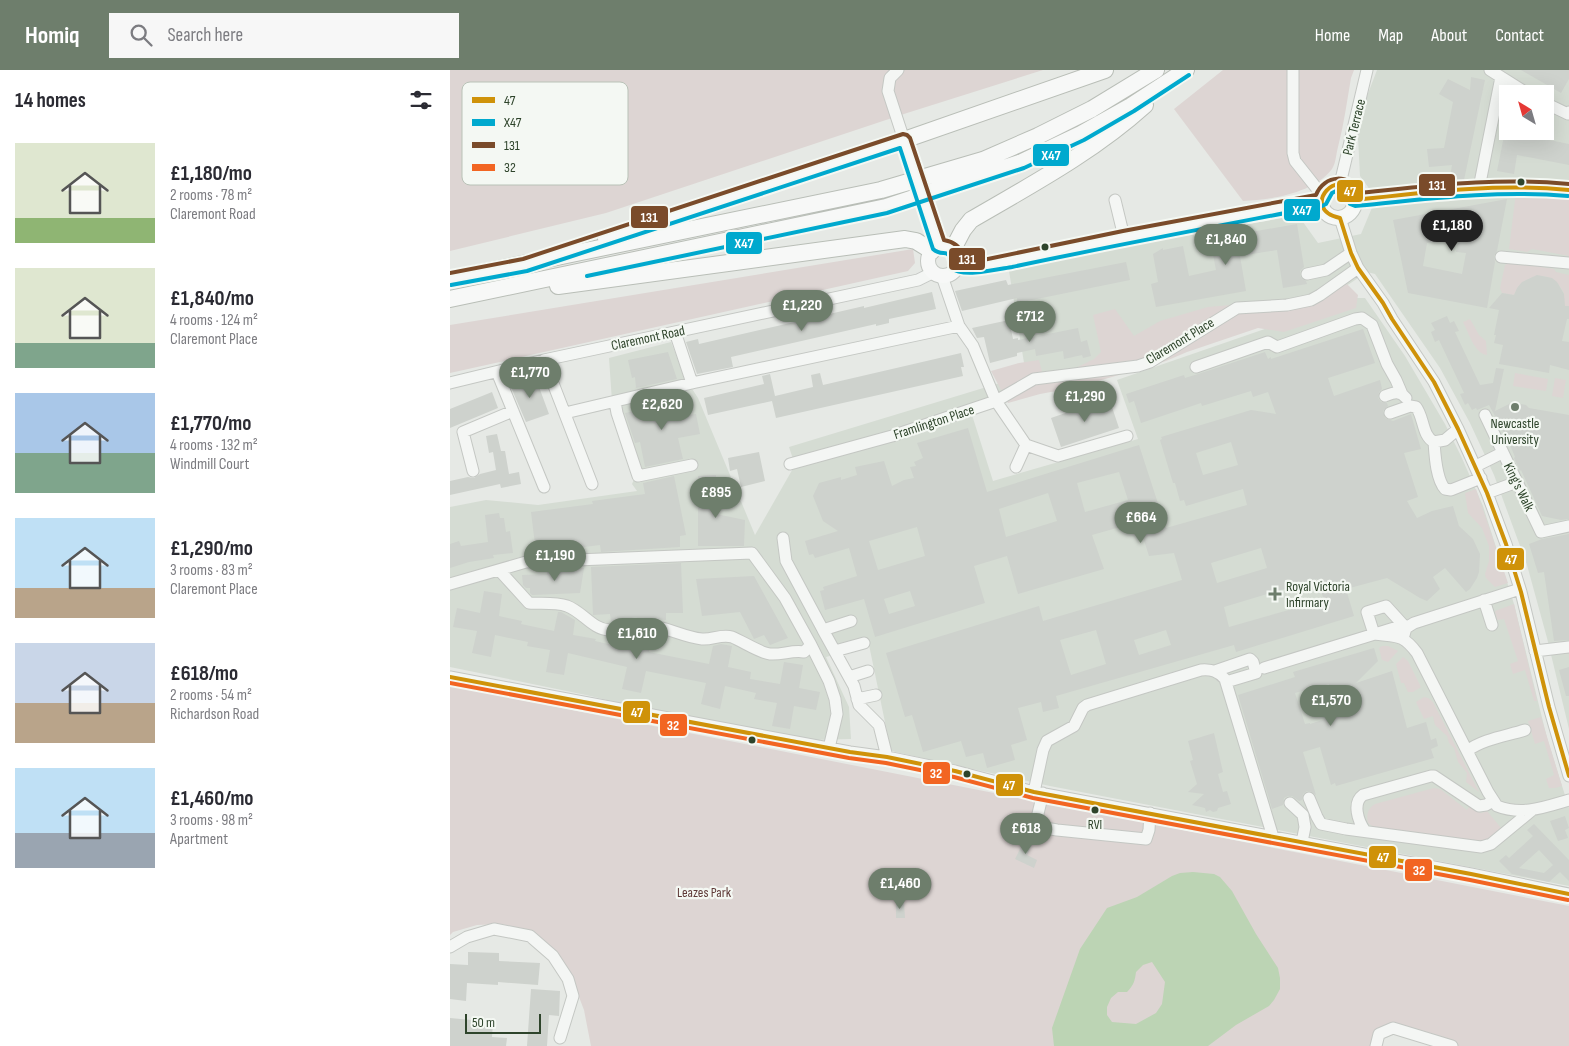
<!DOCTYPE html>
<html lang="en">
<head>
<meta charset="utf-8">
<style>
	body { margin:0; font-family:"Sofia Sans Condensed",sans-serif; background:#f7f7f7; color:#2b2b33; height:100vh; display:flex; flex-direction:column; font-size:19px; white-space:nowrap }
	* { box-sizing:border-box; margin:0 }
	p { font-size:16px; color:#7c7c81 }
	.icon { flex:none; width:28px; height:28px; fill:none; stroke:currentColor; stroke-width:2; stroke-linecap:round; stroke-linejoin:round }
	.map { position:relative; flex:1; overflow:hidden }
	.drawer { display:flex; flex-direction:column; background:#fff; width:450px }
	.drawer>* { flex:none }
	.needle { width:32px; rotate:323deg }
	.fabs { position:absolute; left:1049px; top:15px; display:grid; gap:10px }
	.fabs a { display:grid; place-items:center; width:55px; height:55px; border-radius:0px; background:#fff; box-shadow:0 5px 20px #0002; font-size:25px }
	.scale { position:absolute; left:15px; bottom:12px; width:76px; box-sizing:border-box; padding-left:5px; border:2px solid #2e442b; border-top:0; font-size:14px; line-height:18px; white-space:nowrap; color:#2e442b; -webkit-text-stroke:4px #f4f8f3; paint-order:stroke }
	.price { position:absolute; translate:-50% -42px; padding:0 11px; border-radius:18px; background:#6e7e6c; color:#fff; font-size:16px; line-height:32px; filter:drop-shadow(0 1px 2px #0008) }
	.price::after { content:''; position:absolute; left:50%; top:30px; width:15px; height:11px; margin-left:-8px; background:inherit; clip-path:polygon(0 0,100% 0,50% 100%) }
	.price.active { background:#222; color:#fff }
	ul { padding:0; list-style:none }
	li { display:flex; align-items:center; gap:15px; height:125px; padding:0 15px }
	li span { display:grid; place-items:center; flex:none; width:140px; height:100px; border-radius:0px; color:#555 }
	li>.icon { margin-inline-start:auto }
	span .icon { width:60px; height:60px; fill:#fffc; stroke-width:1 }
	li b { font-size:21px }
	h2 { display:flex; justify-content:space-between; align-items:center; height:60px; padding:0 15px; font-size:21px }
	header { display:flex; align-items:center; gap:30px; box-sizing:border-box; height:70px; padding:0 25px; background:#6e7e6c; color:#fff }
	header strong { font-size:24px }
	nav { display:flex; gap:28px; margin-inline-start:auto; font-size:18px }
	.search { width:350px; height:45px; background:#f7f7f7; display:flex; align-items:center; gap:12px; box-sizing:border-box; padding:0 18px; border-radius:0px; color:#7c7c81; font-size:19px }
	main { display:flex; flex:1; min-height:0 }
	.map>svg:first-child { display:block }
</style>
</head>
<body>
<header>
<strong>Homiq</strong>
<div class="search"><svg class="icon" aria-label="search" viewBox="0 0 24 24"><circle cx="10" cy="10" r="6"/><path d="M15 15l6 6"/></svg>Search here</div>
<nav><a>Home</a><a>Map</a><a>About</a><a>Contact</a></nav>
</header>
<main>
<section class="drawer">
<h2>14 homes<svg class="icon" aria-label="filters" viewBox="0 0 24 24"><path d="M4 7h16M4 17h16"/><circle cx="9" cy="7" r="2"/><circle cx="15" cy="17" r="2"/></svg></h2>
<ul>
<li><span style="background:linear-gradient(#dfe7d0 75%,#8fb573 0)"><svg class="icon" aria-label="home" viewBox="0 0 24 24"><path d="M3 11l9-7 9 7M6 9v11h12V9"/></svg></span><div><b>£1,180/mo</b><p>2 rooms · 78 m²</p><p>Claremont Road</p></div></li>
<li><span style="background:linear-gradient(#dfe7d0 75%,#7fa58c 0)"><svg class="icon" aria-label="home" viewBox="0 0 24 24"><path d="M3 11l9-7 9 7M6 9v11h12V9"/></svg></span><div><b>£1,840/mo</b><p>4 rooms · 124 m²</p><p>Claremont Place</p></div></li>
<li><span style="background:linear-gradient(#a9c7e8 60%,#7fa58c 0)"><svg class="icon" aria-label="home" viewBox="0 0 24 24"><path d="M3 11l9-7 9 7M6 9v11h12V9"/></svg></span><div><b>£1,770/mo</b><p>4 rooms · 132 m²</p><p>Windmill Court</p></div></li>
<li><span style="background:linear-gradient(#bfe0f5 70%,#b9a48a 0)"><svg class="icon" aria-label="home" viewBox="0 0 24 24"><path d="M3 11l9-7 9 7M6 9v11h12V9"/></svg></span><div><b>£1,290/mo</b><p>3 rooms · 83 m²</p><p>Claremont Place</p></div></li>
<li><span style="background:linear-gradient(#c9d6e8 60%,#b9a48a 0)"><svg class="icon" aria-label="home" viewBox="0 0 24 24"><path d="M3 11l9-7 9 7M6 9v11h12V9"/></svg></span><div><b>£618/mo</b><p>2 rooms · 54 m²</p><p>Richardson Road</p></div></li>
<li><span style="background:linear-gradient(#bfe0f5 65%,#9aa5b1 0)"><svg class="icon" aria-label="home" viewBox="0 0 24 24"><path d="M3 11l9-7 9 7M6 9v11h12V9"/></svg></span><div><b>£1,460/mo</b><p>3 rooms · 98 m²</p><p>Apartment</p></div></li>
</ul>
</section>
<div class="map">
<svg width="1119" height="976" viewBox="0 0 1119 976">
	<rect width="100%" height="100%" fill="#e6e9e5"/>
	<!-- built -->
	<path fill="#d5dcd3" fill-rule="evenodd" d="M927,0H1119V659L1097,568L1077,495L1044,405L1020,353L990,298L925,204L917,202L859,241L587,317L522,345L543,411L688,369L667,310L905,228H915L955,286L995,354L1011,386L1033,436L1064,534L1097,668L1119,738V816L600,716L441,681L419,575L376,587L399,637L401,669L363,670L182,636L136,625L0,597V437L36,430L88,435L187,421L182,414L185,407L163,346L159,288L221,272L235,308L248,328L305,465L345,395L339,377L576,305L559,201L658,180L848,145L868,173L911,164L926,128L910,106L908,67L914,34ZM1058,24H1095V61H1058Z"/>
	<!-- green -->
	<path fill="#ddd5d3" d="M0,0H593L457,43L156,143L0,181Z
		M773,0H904L901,8C897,31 894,54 888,77C886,84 886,93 882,99C864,123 821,130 793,131L724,39Z
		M1066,122L1119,128V186L1082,179L1077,182L1059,179Z
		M463,179L465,193L458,201L0,303V255Z
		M1062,192L1104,199L1106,202L1119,205V236H1113C1113,232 1114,227 1114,224C1113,220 1110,217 1108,214C1093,198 1071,208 1064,225L1052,223L1050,218L1055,195Z
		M897,214L908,225L906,238L834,262L808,258L737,282L716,291L628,317L590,324L558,333L541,301L569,293L589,290L595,313L644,289L651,282L643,245L665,239L684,266L710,251L758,237L874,227Z
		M1020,249L1029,265L1036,271L1037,285C1024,283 1019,263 1013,252Z
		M1065,303L1098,309L1096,321L1063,316Z
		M1105,308L1116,310L1113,328L1102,326Z
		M1026,419L1058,513L1045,517L1036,508L1035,504L1039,491V476L1032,458L1018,443L1015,423Z
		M1064,534L1087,631H1084L1075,600L1063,604L1060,594L1068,591L1054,549L1047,550L1045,541Z
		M932,576H938L948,581L938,592L932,590L929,578Z
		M953,587L958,591L971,617L963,622H958L954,613H951L946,594Z
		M0,616L1119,836V976H1002L936,956L925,976H141L134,940L119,901L72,859L52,854L27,855L3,862L0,865Z
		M974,627L978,628L983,632L1029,722L1016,712L1017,703L1008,692L1004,678L999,673L997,666L985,655L983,646L974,649L966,632Z
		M1091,647L1112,716L1105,718H1099L1096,709L1104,705L1094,671L1085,674L1078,651Z
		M984,718L990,719L1017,740L1019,737L1031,743L1037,741L1051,758L1034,772L925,758L918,753C916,744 918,738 925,734Z"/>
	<!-- water -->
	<path fill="#bcd4b4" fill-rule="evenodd" d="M743,802L764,804L770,807L782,821L806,864L828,898L830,908V919L824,930L819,936L786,955L758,976H604L602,958L630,879L657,838L687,827L722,806L730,803ZM702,892L715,912L712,934L706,943L686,954L662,952L657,945V937L661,928L668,922H677C684,915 685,910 686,902L693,895Z"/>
	<!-- building -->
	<path fill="#ced2cd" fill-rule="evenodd" d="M1071,0H1119V9L1111,23Z
		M1021,7L1035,10L1014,110H1013L1000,107L1002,95L979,97L977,79L994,78L1003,32L989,24L998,9L1020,20Z
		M1055,61H1081L1080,66L1119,74V95L1067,85L1064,104L1047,101Z
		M1057,129L1047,181L1044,186L1045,192L1037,238L958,223L943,150ZM1009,167L1006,182L1016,183L1012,204L973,196L977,173Z
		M847,154L854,197L850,201V205L852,209L856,211L857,214L833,218L827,180L790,186L796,221L706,237L701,214L708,212L703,184L713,178V180L733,176L739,206L766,200L760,169Z
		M676,192L680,210L567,233V228L512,241L505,221L556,210L558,215Z
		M1087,205L1102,208L1107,212L1114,224L1115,236H1119V249H1117L1112,271L1119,272V300L1100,295L1099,303L1049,294L1053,275L1044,273L1046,265H1044L1049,240L1039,238L1052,223L1064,225L1067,218L1072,212Z
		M482,222L486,239L439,249V253L426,256V254L281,287L283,297L247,304L236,272L248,269L249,274L414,236V238Z
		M997,246L1000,253L1004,251L1009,261L1005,262L1030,315L1043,313L1046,298L1054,299L1045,341L1061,333L1064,339L1071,334L1076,335L1079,338L1119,345V449L1111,450L1092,446L1071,400L1070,401L1064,388L1065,387L1057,368L1039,335L1027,340L1026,338L1022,340L1018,333L1015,335L1010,324L1014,323L989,270L985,272L981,262L985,260L981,253Z
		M559,250L563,269L568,268V270L628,258L631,272L637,270L641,286L633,288L632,285L614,289L613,281L586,286L585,279L567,283V286L540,293L534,267L527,268L522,258Z
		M913,259L925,293L878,308L884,326L930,310L932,319L929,322L928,328L931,332L937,333L938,336L933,341L935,348L943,351L961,344L971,379L954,383L968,427L957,431L967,448L982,441L1003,436L1009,456L1023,469L1030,484L1029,502L1027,508L1020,519L1016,522L995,498L983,507L990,519L977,531L970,528L937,508L896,519L904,546L786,582L784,575L606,626L609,638L593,642L591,632L568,638L577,670L561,675L565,690L537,698L533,683L516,687L511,671L473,682L462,645L455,647L436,583L589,536L593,551L732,510L724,483L699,486L688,452L642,465L654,499L568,524L557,486L524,496L535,533L425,567L414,529L375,540L370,521L374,520L373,517L407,506L399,478L365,488L363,484L359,485L355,471L388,461L373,451L363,426L369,413L391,407V410L407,405L405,397L434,391L442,416L454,410L464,408L460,397L466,396L464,392L473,388L467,373L518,358L537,422L689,375L716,458L797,435L793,419L736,436L734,430L730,431L725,413H723L710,370L712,369L711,367L801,340L826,344L818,322L803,327L801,321L752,336L751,333L691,353L684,331L679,333L676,324L734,305L735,308L748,304L815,282L818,289L821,287V289ZM781,372L788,395L753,405L746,383ZM669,402L678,430L635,442L627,413ZM598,423L607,451L556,467L549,439ZM467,457L475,486L428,500L419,471ZM811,478L817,498L767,513L761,493ZM867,509L874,530L779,557L774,537ZM460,521L465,536L439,544L434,529ZM646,560L656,594L621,605L610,570ZM716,560L721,575L689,585L684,570Z
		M218,282L227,309L186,318L185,307L182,308L178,290Z
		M511,283L514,297H511L513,306L326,348L322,331L258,345L254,328L314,314L312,306L320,304L325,326L363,317L361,305L370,303L373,315Z
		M85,306L99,344L76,352L60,315Z
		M42,322L48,338L0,358V339Z
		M659,328L669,358L611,377L601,348Z
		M238,330L240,345L246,344L250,364L228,368L233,389L195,397L190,372L185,373L175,343Z
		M47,364L51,381H55L59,404L69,402L71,414L51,418L50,414L0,425V411L18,407L24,408L30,404L46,400L43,382L39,383L36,366Z
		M309,382L315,411L291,417L287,399L280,401L278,388Z
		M266,405V444L295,450L294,476H248V406Z
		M224,406L236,465L230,466V477L151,482L150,475L86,483L81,442L143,434L142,431L195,424L193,413Z
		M49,443L50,448H54L56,462L60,461L63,483L43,485L44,488L19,492L0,498V474L9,471L11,476L38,472L35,445Z
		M1119,464V570L1104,571L1094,502L1088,503L1079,474L1092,469Z
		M231,493L233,543H216V550L186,547L161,552L160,544L143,545L141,497Z
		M134,498L130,523L82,525L80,523V518H76L73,515L72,505L97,504V499Z
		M304,506L338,568L320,575L314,565L304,569L290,542L252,546L246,509Z
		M34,521L52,524L49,546L72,551L71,554L104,561L108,542H111L125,550L123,565L146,569L145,571L180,579L183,562L202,563L199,582L259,594L263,576L271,574L282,576L278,597L301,602L300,609L330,614L334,592L353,595L349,618L370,622L366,640L344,636L340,659L322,656L327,633L304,629L306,623L275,616L270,639L251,634L256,613L196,601L191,623L172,619L177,597L118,583L114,605L96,602L100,580L77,576L78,572L45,565L41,587L22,583L27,561L3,557L7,538L30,543Z
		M924,578L928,591L906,613L942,601L957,658L976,652L981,670L986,668L988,676L981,679L984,688L886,716L885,713L881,715L870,677L853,682L866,725L860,721H857L853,724L852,730L849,731L842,726H838L834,728L833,735L822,739L788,625L845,607L843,602ZM879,614L888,645L860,654V653L855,654L845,623Z
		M1119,597V626H1116L1109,600Z
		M764,663L773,702L768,704L773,722L777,721L781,734L768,738L767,741L763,742L760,740L756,742L755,738L742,735L754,724L738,722L747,714L740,691L743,690L738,671Z
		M1115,746L1119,758L1115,760L1118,768L1108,771L1100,751Z
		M1084,754L1119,790V811L1110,802L1099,812L1062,804L1049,791L1056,785L1059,788L1083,766L1077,760ZM1089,780L1103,795L1094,803L1069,798Z
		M574,771L582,775L577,785L587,790L584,798L565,789Z
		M446,832H454L455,848H446Z
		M18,882L49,883V891L90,893L88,915L48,912V915L17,913L16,931L0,929V894L18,895Z
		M81,919L110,921L109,946L99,945L97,976H77Z
		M0,948L43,952L42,967L57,968L56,976H0Z"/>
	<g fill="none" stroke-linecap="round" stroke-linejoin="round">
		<!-- minor casing -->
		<g stroke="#c4c7c3" stroke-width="13">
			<path id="minor" d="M448,0L440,8L438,21L454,70
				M843,0V83L845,91L872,125
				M1040,0L1078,24
				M1095,33L1118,44L1119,42
				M890,114L917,0
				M1029,118L1051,7
				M665,130L674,167
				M890,148L901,183L908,198L933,233L942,249L984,312L1008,359L1037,423L1056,474L1071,522L1099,637L1119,706
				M1051,187L1119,193
				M857,204L876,200L901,183
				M492,206L509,256L523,276L546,331L576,375L608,386L677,366
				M225,262L242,313
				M94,290L142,414
				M746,297L818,272L827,277L905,249L912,248L922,255L937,294L946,310L952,324
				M47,302L94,417
				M0,313L94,290L468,210L484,202
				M935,326C943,323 949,320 956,328
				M165,332L167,343L188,406L242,395
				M115,343L242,313L509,256
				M940,343L960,336L966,337C974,347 972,366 984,372L995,370L1008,359
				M1035,345L1091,462L1119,456
				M984,372C985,385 986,409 995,419L1001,420L1031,408
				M340,394L442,366L546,331L584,309L688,296L700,292L787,238L837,235L861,230L870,225L908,198
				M1026,396L1052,383
				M566,397L576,375
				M23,401L13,362L63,341
				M1037,423L1067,412
				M333,468L336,491L373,560
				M49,500L79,533C91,534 105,532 117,536C133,542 142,559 159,560C168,561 170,558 177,556C183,554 190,554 196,555C215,556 233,567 252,569C262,570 271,564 282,567C292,571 310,583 320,584C332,585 342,580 354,582L361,575
				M0,514L76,492L302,483L335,528L361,575L379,611L385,629L387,644L379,678
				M1034,530L1042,555
				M401,551L373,560L404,616L409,635L429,655L437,687
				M924,564C946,567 952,563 967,583L1038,722L1047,736C1072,746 1095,737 1119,730
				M924,564L917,542L936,536L956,558
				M954,565L956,558L964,553L1070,519
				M385,581L414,573
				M1085,581L1119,577
				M814,598L954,555
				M765,601L800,589L803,592L806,603L776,612
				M0,607L400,682L437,687L505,701L584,722L1021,804L1119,824
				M399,607L418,601
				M407,629L426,625
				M1017,681C1033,669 1056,666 1075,660
				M584,722L593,680L597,671L624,656L633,638L637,635L751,600C761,599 768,601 775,609L823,767
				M859,728L867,747L871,754L896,759L1031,777L1041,774L1081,741
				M840,733L853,745L855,757L852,772
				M566,753L607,760L696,769L699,760L700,743
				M585,756L593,723
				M915,761C908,751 902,733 913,725L981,706H984L1029,736L1036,735L1043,731
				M0,877L17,867L44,859L80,866L103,886L118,909L123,926L110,968
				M926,976L929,964L943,958L1002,976"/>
		</g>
		<!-- major casing -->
		<g stroke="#c3c7c2" stroke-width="16">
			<path id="major" d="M871 131a17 17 0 1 1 34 0a17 17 0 1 1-34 0Z
				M905,130C976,123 1048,111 1119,120
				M480,150L489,176
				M478 191a15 15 0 1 1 30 0a15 15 0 1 1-30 0Z
				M508,195L534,196L674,167L871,130"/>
		</g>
		<!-- highway casing -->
		<g stroke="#b9beb7" stroke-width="18">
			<path id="highway" d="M156,168L454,70L655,0
				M503,179L513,160L521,150C581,115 643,82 695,35
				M0,209L431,120L533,90L588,66L642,39L706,0
				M108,216L455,169L466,171L482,181
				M0,229L436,137L572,92L631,64L681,36L736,0"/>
		</g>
		<!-- minor -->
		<use href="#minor" stroke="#f4f6f4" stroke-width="11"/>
		<!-- major -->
		<use href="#major" stroke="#f7f8f7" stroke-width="14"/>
		<!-- highway -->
		<use href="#highway" stroke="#f7f8f7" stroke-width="16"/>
		<!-- major-bridge casing -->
		<g stroke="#c3c7c2" stroke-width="16" stroke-linecap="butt">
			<path id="major-bridge" d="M458,81L480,150"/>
		</g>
		<!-- major-bridge -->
		<use href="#major-bridge" stroke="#f7f8f7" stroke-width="14"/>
		<!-- bus-1 casing -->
		<g stroke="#f4f8f3" stroke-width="8">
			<path id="bus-1" d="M1119,120C1047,113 977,122 905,130C892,90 847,139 890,148L901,183L908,198L933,233L942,249L984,312L1008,359L1037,423L1056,474L1071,522L1099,637L1119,706
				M0,607L400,682L437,687L505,701L584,722L1021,804L1119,824"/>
		</g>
		<!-- bus-2 casing -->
		<g stroke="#f4f8f3" stroke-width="8">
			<path id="bus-2" d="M137,206L437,143L574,98L634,70L684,41L739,5
				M1,215L77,201L450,78L483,179C494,189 499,174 502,198C512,208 549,199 562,197C665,175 768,156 872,136L876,134L882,123L888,120L894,123L900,134L905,136C977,129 1046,120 1118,126"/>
		</g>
		<!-- bus-3 casing -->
		<g stroke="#f4f8f3" stroke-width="8">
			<path id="bus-3" d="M0,203L73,189L453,64L457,65L460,68L494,170C505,172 512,178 514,189L533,190L673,161L866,125C874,104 901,103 909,123C979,116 1048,107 1119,114"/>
		</g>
		<!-- bus-4 casing -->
		<g stroke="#f4f8f3" stroke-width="8">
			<path id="bus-4" d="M0,613L399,688L436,693L504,707L583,728L1020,810L1118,830"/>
		</g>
		<!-- bus-1 -->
		<use href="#bus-1" stroke="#cf9209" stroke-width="4"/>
		<!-- bus-2 -->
		<use href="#bus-2" stroke="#00a9ce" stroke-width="4"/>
		<!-- bus-3 -->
		<use href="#bus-3" stroke="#7a4b2a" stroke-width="4"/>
		<!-- bus-4 -->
		<use href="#bus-4" stroke="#f26522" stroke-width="4"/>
	</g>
	<!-- markers -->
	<g fill="#2e442b" stroke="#f4f8f3" stroke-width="2">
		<circle cx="1071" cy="112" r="4.5"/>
		<circle cx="595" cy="177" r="4.5"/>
		<circle cx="302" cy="670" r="4.5"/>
		<circle cx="517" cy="704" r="4.5"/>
		<circle cx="645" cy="740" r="4.5"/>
	</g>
	<g fill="#6e7e6c" stroke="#f4f8f3" stroke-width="2">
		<circle cx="1065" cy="337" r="5"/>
		<path d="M822.5 516.5h5v5h5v5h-5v5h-5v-5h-5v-5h5z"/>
	</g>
	<g text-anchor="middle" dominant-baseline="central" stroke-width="4.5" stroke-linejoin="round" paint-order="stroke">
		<!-- bus labels -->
		<g font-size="13" fill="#2e442b" stroke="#f4f8f3">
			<text x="645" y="755">RVI</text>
		</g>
		<!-- street labels -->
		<g font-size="14" fill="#2e442b" stroke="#f4f8f3">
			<text transform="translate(904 57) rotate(-76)">Park Terrace</text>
			<text transform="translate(198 268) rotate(-12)">Claremont Road</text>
			<text transform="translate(730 271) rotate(-31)">Claremont Place</text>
			<text transform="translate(484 352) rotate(-18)">Framlington Place</text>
			<text transform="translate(1069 417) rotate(64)">King's Walk</text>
		</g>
		<!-- poi labels -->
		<g font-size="14" fill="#2e442b" stroke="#f4f8f3">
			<text x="1065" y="353">Newcastle<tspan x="1065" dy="16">University</tspan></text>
			<text x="836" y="516" text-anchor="start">Royal Victoria<tspan x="836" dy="16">Infirmary</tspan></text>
		</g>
		<!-- park labels -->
		<g font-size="14" fill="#5f3a38" stroke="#f4f8f3">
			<text x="254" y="822">Leazes Park</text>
		</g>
	</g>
	<!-- legend -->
	<rect x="12" y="12" width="166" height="103" rx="8" fill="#f4f8f3" stroke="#b9c2b7" stroke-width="1"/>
	<rect x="22" y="27" width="23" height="6" fill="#cf9209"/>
	<rect x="22" y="49" width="23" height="7" fill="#00a9ce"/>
	<rect x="22" y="72" width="23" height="6" fill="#7a4b2a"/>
	<rect x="22" y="94" width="23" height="7" fill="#f26522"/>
	<g font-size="14" fill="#2e442b">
		<text x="54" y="35">47</text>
		<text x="54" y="57">X47</text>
		<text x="54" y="80">131</text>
		<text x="54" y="102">32</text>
	</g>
	<g stroke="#f4f8f3" stroke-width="2">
		<rect x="582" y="73" width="38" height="24" rx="5" fill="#00a9ce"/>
		<rect x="968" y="103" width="38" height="24" rx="5" fill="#7a4b2a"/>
		<rect x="886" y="109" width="28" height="24" rx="5" fill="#cf9209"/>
		<rect x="833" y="128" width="38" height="24" rx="5" fill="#00a9ce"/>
		<rect x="180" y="135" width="39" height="24" rx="5" fill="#7a4b2a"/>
		<rect x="275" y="161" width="38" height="24" rx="5" fill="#00a9ce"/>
		<rect x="498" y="177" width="38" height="24" rx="5" fill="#7a4b2a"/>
		<rect x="1046" y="477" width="29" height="24" rx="5" fill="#cf9209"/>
		<rect x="172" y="630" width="29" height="24" rx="5" fill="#cf9209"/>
		<rect x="209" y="643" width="29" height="24" rx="5" fill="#f26522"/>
		<rect x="472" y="691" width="29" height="24" rx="5" fill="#f26522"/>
		<rect x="545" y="703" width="29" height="24" rx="5" fill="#cf9209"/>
		<rect x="918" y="775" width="29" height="24" rx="5" fill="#cf9209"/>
		<rect x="954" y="788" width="29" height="24" rx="5" fill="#f26522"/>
	</g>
	<g font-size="14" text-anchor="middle" font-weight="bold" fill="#fff">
		<text x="601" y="90">X47</text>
		<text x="987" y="120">131</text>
		<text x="900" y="126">47</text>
		<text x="852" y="145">X47</text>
		<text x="199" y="152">131</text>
		<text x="294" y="178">X47</text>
		<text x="517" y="194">131</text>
		<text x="1061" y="494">47</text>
		<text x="187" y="647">47</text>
		<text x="223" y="660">32</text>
		<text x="486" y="708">32</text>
		<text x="559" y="720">47</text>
		<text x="933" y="792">47</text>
		<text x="969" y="805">32</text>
	</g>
</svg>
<div class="fabs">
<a><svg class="needle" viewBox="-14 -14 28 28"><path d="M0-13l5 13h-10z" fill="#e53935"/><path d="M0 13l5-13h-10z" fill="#7c7c81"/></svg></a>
</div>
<div class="scale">50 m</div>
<b class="price active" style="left:1002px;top:182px">£1,180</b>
<b class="price" style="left:776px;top:196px">£1,840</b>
<b class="price" style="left:352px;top:262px">£1,220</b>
<b class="price" style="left:580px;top:273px">£712</b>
<b class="price" style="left:80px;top:329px">£1,770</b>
<b class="price" style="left:635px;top:353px">£1,290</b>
<b class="price" style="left:212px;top:361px">£2,620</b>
<b class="price" style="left:266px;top:449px">£895</b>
<b class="price" style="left:691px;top:474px">£664</b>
<b class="price" style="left:105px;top:512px">£1,190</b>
<b class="price" style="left:187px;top:590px">£1,610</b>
<b class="price" style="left:881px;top:657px">£1,570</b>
<b class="price" style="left:576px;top:785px">£618</b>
<b class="price" style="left:450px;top:840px">£1,460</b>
</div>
</main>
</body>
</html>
